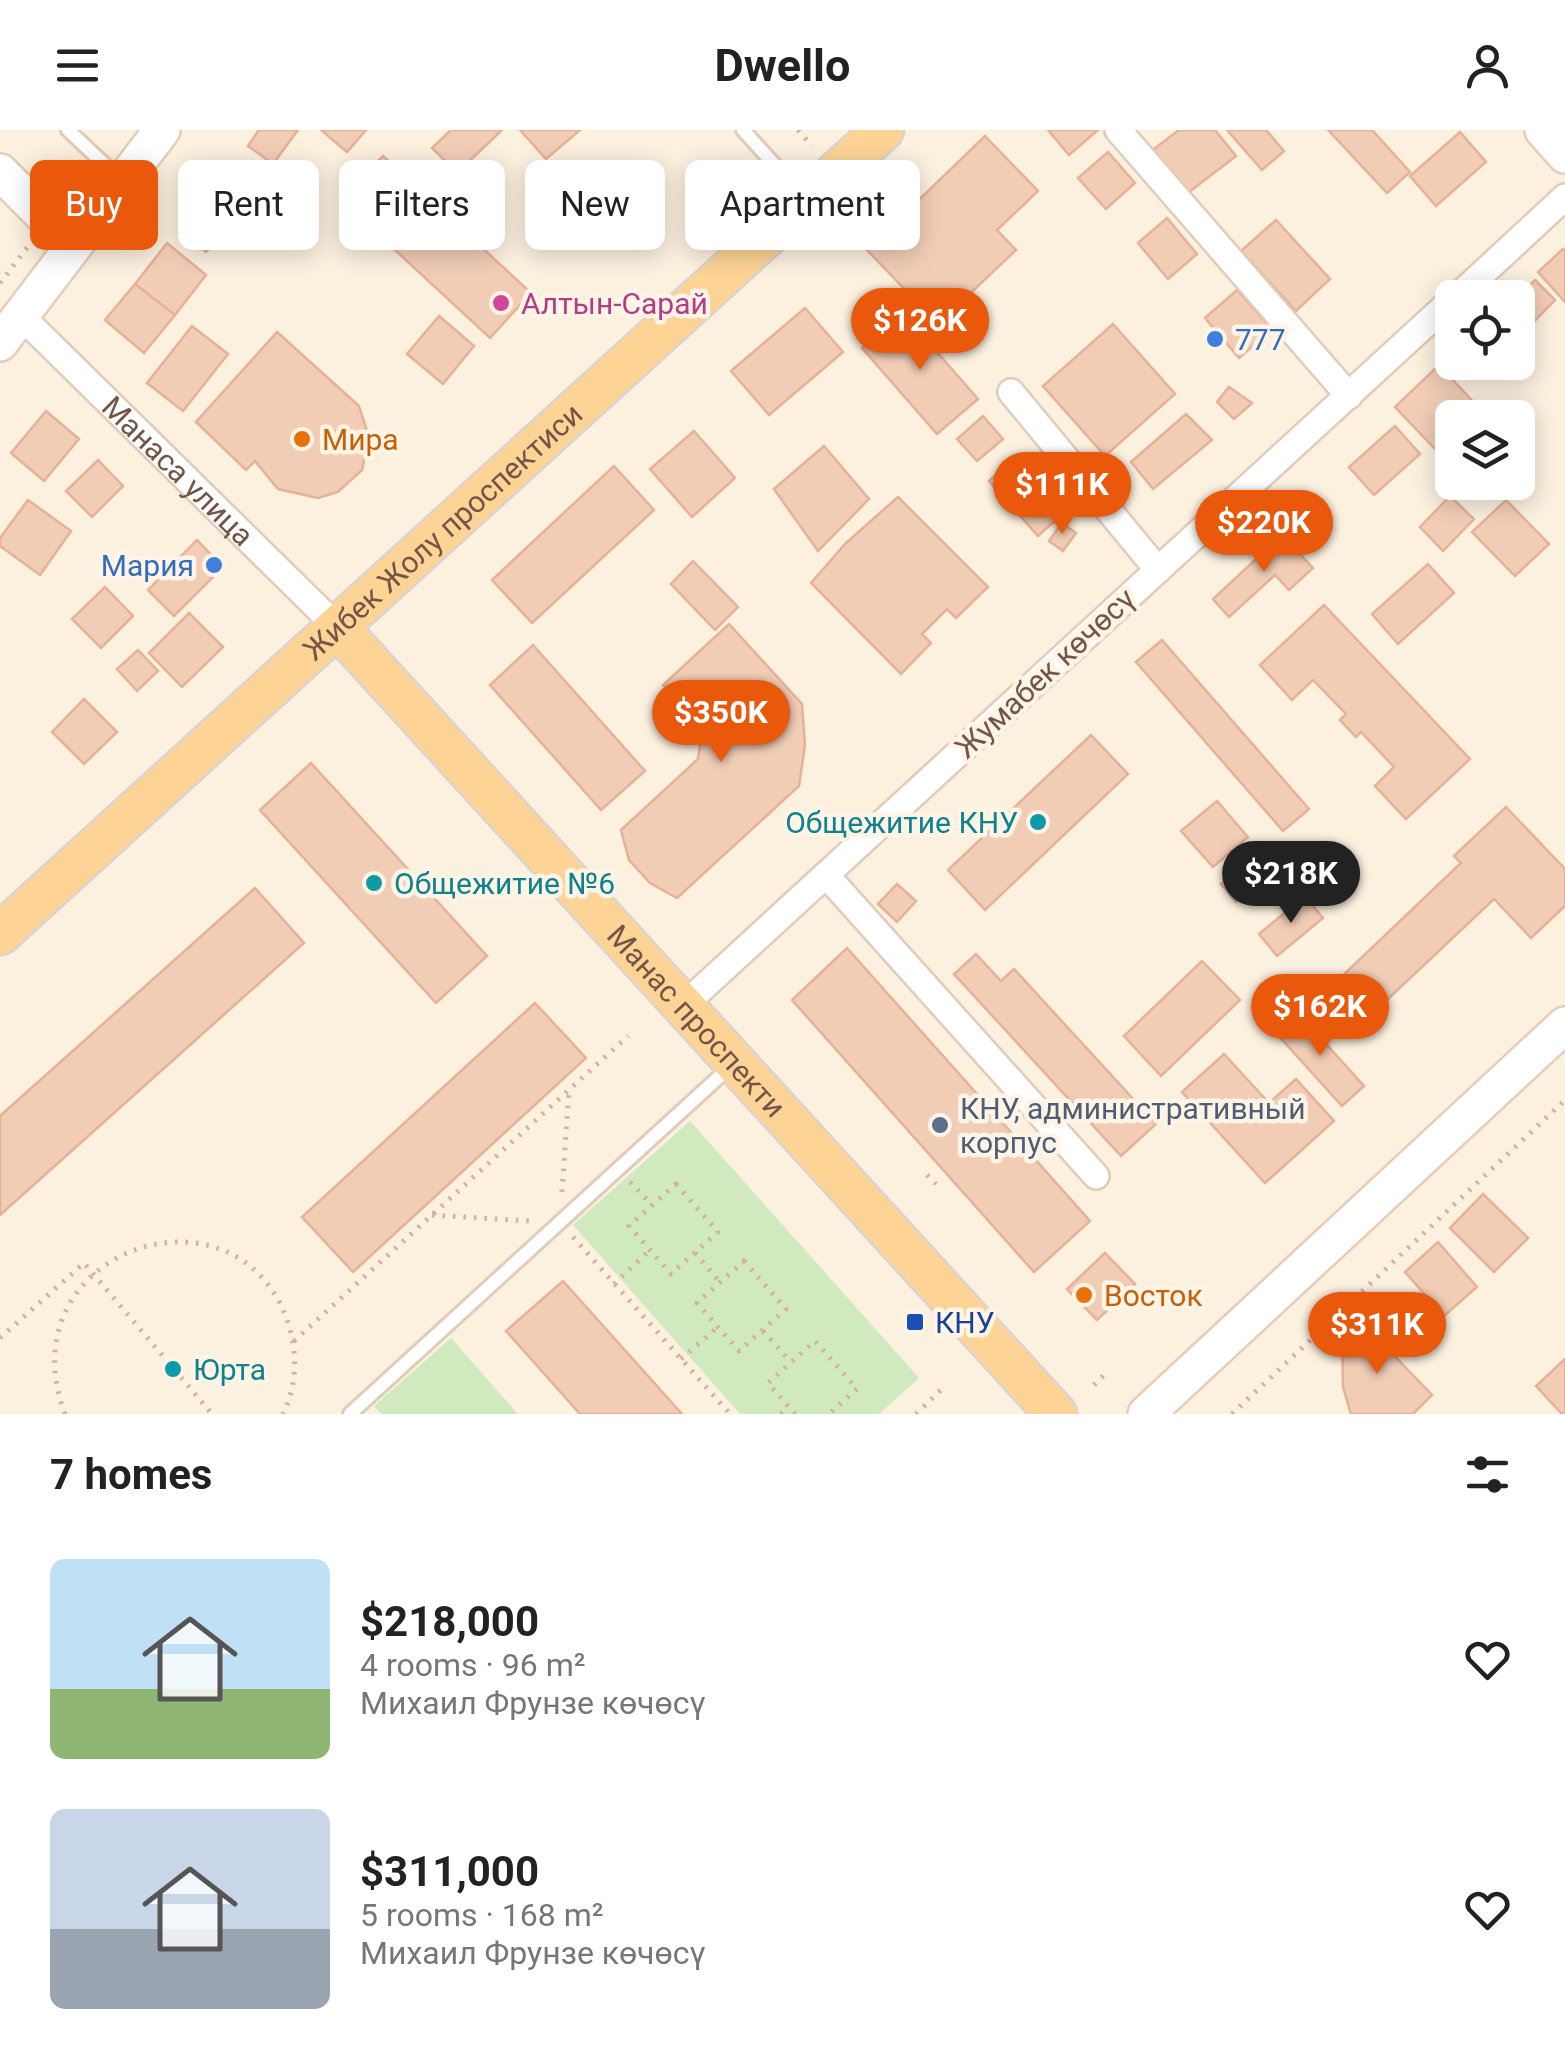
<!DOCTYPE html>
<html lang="en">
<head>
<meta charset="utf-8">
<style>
	body { margin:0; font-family:Roboto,sans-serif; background:#f6f6f6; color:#222; height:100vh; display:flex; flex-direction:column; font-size:38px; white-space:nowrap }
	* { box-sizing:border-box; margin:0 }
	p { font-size:32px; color:#767676 }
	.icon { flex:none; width:55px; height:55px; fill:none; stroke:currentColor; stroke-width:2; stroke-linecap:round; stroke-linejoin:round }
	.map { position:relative; height:1284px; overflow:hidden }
	.panel { display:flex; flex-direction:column; background:#fff; flex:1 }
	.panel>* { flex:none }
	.hud { position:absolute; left:30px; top:30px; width:1000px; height:90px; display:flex; gap:20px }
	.buttons { position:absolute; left:1435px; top:150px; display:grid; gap:20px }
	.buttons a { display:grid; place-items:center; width:100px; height:100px; border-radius:15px; background:#fff; box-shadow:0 5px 25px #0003; font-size:50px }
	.price { position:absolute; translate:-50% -85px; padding:0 22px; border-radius:35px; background:#ea580c; color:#fff; font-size:32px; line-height:65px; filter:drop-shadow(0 2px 5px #0008) }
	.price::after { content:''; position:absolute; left:50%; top:60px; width:30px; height:22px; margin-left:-15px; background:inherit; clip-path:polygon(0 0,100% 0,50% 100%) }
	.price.active { background:#222; color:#fff }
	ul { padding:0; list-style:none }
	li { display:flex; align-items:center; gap:30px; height:250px; padding:0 50px }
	li span { display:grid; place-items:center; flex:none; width:280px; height:200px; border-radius:15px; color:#555 }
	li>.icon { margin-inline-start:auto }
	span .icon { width:120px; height:120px; fill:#fffc; stroke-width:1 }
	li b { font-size:42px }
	h2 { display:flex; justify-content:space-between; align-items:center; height:120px; padding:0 50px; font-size:42px }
	.chip { padding:0 35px; border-radius:15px; background:#fff; box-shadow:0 5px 25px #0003; font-size:35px; line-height:90px }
	.chip.active { background:#ea580c; color:#fff }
	header { display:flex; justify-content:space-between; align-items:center; height:130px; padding:0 50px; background:#fff; font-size:45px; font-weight:700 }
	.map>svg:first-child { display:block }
</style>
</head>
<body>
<header><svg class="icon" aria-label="menu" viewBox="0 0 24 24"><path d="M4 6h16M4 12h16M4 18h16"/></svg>Dwello<svg class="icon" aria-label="person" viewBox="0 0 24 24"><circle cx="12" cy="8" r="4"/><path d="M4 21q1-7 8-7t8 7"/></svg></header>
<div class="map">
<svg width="1565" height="1284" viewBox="0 0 1565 1284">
	<rect width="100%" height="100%" fill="#fcf0df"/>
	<!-- green -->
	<path fill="#d0e9be" d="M690,991L919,1248L879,1284H740L573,1095Z
		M451,1208L518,1284H381L374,1276Z"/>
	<!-- building -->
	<path fill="#f2cdb6" stroke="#e5b296" stroke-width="2.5" d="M259,0H298L273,34L248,16Z
		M321,0H366L347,22Z
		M451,0H502L457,43L432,18Z
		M520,0H580L546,29Z
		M1048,0H1098L1069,25Z
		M1179,0H1215L1236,26L1184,66L1150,22Z
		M1227,0H1266L1284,21L1262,40Z
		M1328,0H1372L1410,42L1387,63Z
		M1460,2L1486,32L1436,76L1410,46Z
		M985,6L1038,61L997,100L1016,120L938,194L867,120Z
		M1108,22L1135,53L1106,79L1078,48Z
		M383,26L531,163L490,208L341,70Z
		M206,70L232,94L206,122L187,104L183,95Z
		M1167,88L1197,124L1168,149L1138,113Z
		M1276,90L1330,149L1296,181L1241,121Z
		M167,113L206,145L175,185L135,154Z
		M1563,119L1565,121V172L1538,142Z
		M1535,150L1555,170L1518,208V168Z
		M135,154L175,185L144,223L105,190Z
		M1237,160L1272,199L1239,228L1205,188Z
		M805,178L843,222L769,285L731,241Z
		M902,182L978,269L937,304L862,218Z
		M439,186L474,216L443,254L407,224Z
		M1113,194L1175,264L1105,326L1043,256Z
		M192,196L228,224L183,281L147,253Z
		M277,202L359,276L369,307L362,340L338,362L318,368L278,359L255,331L246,340L196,292Z
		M1439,235L1478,277L1468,288H1452V302L1435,319L1395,277Z
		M1229,257L1252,273L1234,289L1217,272Z
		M46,281L79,309L44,351L11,323Z
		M1186,284L1212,310L1153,359L1131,332Z
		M983,286L1003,309L977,331L957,309Z
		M1395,296L1420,324L1374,365L1349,337Z
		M694,301L735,348L692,387L650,339Z
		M824,316L869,369L818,421L774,359Z
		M1017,325L1067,380L1038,406L989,351Z
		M98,330L123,356L92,387L66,361Z
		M614,336L654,380L532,493L492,450Z
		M1450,366L1474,389L1443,421L1420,397Z
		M898,367L988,457L956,488L947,479L922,504L931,513L901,544L811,453L846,413Z
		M28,370L71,401L40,445L0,416V408Z
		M1506,370L1549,414L1515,446L1472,402Z
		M1062,393L1076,403L1063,421L1049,411Z
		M1282,405L1313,438L1289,460L1275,445L1229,487L1213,469Z
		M197,410L223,437L174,486L148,460Z
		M693,431L738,477L715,500L671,454Z
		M1428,434L1454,463L1398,514L1372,484Z
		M105,457L133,486L101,518L72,489Z
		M1324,475L1470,629L1406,689L1375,656L1394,637L1361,602L1356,607L1340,590L1346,584L1313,550L1292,570L1260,535Z
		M189,483L223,517L182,557L149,523Z
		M729,494L802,574L805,615L799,656L677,768L650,753L629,730L621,700L698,629L703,597L663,555Z
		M1162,510L1309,679L1283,701L1136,532Z
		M533,515L645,641L601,680L490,555Z
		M138,520L158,541L137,561L117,539Z
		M84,569L117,602L84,634L52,602Z
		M1091,605L1128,644L985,780L948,740Z
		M311,633L487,826L436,873L260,680Z
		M1217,671L1248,707L1213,737L1181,701Z
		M1506,677L1565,739V776L1531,808L1494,769L1371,885L1338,850L1461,733L1454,726Z
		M1259,720L1274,737L1236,772L1221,754Z
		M897,754L916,771L897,792L878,774Z
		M255,758L304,813L0,1085V986Z
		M1305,766L1323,788L1277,826L1259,804Z
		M847,818L1090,1091L1034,1142L792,870Z
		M976,824L1001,851L1014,839L1156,994L1121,1026L954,844Z
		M1202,831L1240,870L1161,946L1124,906Z
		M535,873L586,928L353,1142L302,1087Z
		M1298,883L1364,956L1342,976L1276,903Z
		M1224,924L1269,973L1296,949L1334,991L1265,1053L1182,962Z
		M1483,1064L1528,1108L1494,1142L1450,1098Z
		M1438,1112L1477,1157L1444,1186L1405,1142Z
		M1105,1123L1135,1154L1097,1190L1067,1159Z
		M563,1151L682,1284H580L506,1201Z
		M1358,1188L1432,1265L1413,1284H1351L1343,1257L1342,1204Z
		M1565,1229V1284H1562L1536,1256Z"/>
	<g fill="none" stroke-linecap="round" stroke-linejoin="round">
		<!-- lane casing -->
		<g stroke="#e0ccbb" stroke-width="18">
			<path id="lane" d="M68,0L121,50
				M743,0L801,64
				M350,1284L732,935"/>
		</g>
		<!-- street casing -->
		<g stroke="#e0ccbb" stroke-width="30">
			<g id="street">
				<path d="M1118,0L1349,266"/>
				<path d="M1456,168L1565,67"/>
				<path id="s1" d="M20,185L338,498"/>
				<path d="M1011,262L1158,440"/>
				<path d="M826,745L1096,1046"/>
				<path d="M683,876L1452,170"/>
			</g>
		</g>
		<!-- secondary casing -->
		<g stroke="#e5cdb9" stroke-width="40">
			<path id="secondary" d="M1543,0L1565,25
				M0,42L73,115
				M0,213L162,0
				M1146,1284L1565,895"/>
		</g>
		<!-- primary casing -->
		<g stroke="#dbd3cf" stroke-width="45">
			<g id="primary">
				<path id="s2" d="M338,498L1056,1284"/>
				<path id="s3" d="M0,804L883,0"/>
			</g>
		</g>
		<!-- path -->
		<path stroke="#d6b09a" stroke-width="5" stroke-dasharray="2.5 8" stroke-linecap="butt" d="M798,0L812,16
			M68,63L84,42
			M0,153L29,115
			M927,1045L936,1054
			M630,1052L652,1075
			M676,1054L718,1102L671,1144L629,1096Z
			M562,1062L569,961
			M432,1085L529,1091
			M573,1107L730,1284
			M695,1123L720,1152
			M744,1131L786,1179L739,1221L697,1173Z
			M614,1154L650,1120
			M763,1201L791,1232
			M0,1208L84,1133L212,1284
			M294,1211L628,906
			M681,1229L718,1197
			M1094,1255L1106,1243
			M65,1284C4,1123 230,1043 286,1187C298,1219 298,1253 283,1284
			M781,1284L789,1277
			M795,1284L768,1253L815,1211L857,1259L829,1284
			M916,1284L944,1257
			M1232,1284L1565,970"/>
		<!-- lane -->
		<use href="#lane" stroke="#fff" stroke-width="12"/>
		<!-- street -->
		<use href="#street" stroke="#fff" stroke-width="25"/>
		<!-- secondary -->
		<use href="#secondary" stroke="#fff" stroke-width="35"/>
		<!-- primary -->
		<use href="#primary" stroke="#fdd495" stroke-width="40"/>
	</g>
	<!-- markers -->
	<circle fill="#d1479c" stroke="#fff4e5" stroke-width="4" cx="501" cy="173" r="10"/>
	<g fill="#3f7fe0" stroke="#fff4e5" stroke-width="4">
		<circle cx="1215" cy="209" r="10"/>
		<circle cx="214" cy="435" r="10"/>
	</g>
	<g fill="#e8710a" stroke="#fff4e5" stroke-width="4">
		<circle cx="302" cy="309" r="10"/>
		<circle cx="1084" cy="1165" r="10"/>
	</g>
	<g fill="#0f9aa8" stroke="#fff4e5" stroke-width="4">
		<circle cx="1038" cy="692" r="10"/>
		<circle cx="374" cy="753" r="10"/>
		<circle cx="173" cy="1239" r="10"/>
	</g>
	<circle fill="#5c6f8a" stroke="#fff4e5" stroke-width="4" cx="940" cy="995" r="10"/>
	<rect fill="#1a4fb4" stroke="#fff4e5" stroke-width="4" x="905" y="1182" width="20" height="20" rx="5"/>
	<g text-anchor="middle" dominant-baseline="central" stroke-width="9" stroke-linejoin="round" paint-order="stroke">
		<!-- hotel labels -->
		<g font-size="30" fill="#b23c85" stroke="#fff4e5" text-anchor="start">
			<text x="521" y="173">Алтын-Сарай</text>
		</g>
		<!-- shop labels -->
		<g font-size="30" fill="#366cbe" stroke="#fff4e5" text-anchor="start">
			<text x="1235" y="209">777</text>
			<text x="194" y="435" text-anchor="end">Мария</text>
		</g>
		<!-- food labels -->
		<g font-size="30" fill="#c56008" stroke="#fff4e5" text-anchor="start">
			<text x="322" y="309">Мира</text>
			<text x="1104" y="1165">Восток</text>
		</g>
		<!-- street labels -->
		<g font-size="30" fill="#735547" stroke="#fff4e5">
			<text stroke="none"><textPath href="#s1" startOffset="222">Манаса улица</textPath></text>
			<text stroke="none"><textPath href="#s3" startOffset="598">Жибек Жолу проспектиси</textPath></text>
			<text transform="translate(1045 543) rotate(-43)">Жумабек көчөсү</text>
			<text stroke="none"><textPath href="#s2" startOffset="532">Манас проспекти</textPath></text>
		</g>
		<!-- culture labels -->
		<g font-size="30" fill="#0d838f" stroke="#fff4e5" text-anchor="start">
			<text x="1018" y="692" text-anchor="end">Общежитие КНУ</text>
			<text x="394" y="753">Общежитие №6</text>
			<text x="193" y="1239">Юрта</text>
		</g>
		<!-- service labels -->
		<g font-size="30" fill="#4e5e75" stroke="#fff4e5" text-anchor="start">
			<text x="960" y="978">КНУ, административный<tspan x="960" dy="34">корпус</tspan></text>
		</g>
		<!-- transit labels -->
		<g font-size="30" fill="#164399" stroke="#fff4e5" text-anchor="start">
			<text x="935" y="1192">КНУ</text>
		</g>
	</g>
</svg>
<div class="buttons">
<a><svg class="icon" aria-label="locate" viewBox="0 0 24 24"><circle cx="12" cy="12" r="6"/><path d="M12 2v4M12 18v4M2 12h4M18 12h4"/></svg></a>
<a><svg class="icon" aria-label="layers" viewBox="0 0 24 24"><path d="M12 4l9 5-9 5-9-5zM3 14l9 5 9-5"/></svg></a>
</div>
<b class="price" style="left:920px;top:243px">$126K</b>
<b class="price" style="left:1062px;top:407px">$111K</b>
<b class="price" style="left:1264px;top:445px">$220K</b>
<b class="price" style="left:721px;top:635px">$350K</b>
<b class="price active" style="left:1291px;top:796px">$218K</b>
<b class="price" style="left:1320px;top:929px">$162K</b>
<b class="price" style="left:1377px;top:1247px">$311K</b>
<div class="hud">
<a class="chip active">Buy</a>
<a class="chip">Rent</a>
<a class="chip">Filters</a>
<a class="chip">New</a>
<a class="chip">Apartment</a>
</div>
</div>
<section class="panel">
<h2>7 homes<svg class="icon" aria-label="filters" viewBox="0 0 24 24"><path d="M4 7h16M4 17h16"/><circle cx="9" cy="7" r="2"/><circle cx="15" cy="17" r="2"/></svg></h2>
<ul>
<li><span style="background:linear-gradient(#bfe0f5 65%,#8fb573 0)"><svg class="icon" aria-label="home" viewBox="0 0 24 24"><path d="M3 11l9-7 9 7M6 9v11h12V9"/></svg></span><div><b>$218,000</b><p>4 rooms · 96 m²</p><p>Михаил Фрунзе көчөсү</p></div><svg class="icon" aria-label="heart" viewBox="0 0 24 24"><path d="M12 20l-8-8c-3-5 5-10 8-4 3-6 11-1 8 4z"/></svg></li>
<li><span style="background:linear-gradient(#c9d6e8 60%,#9aa5b1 0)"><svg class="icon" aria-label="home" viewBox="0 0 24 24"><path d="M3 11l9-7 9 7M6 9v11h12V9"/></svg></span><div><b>$311,000</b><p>5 rooms · 168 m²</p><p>Михаил Фрунзе көчөсү</p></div><svg class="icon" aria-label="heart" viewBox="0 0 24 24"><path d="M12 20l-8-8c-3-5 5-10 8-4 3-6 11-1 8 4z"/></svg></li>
</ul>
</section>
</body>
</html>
